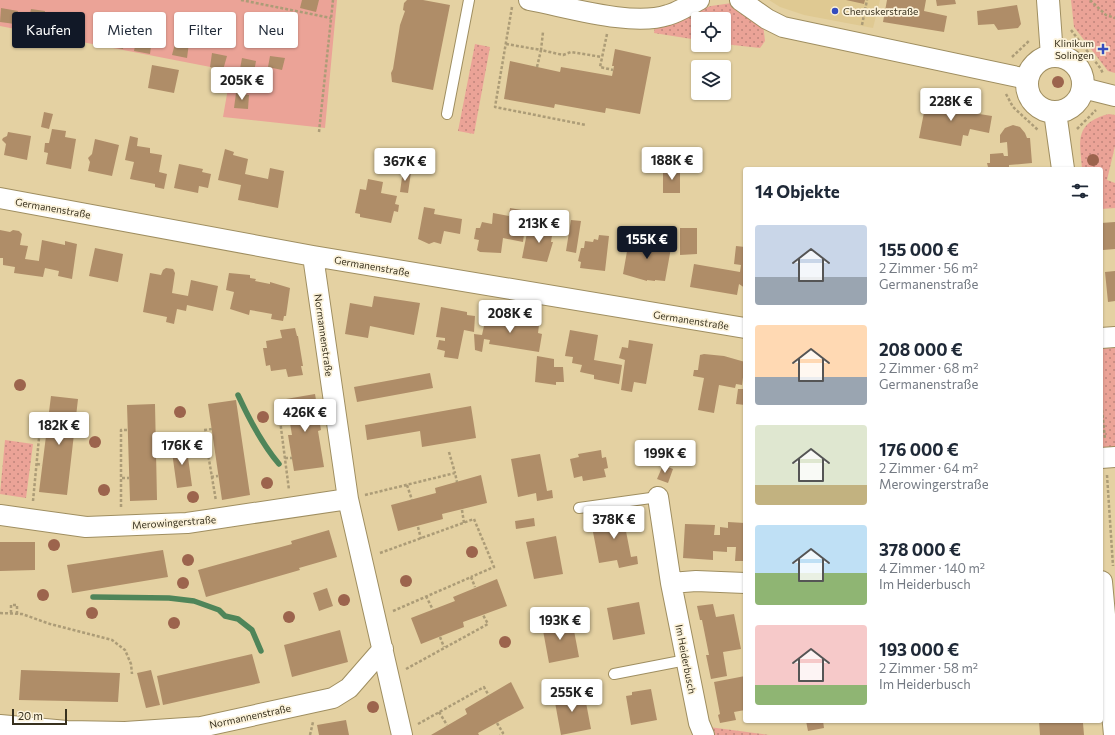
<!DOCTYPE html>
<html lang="de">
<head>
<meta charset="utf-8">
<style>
	body { margin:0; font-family:Commissioner,sans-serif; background:#f2f2f3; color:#1f2937; height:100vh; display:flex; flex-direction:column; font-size:15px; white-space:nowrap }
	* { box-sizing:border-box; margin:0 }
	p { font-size:13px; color:#747a83 }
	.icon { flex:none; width:22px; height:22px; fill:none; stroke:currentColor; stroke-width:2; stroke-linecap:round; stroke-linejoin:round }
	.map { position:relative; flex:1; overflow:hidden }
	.panel { position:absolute; left:743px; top:167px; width:360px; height:556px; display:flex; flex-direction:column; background:#fff; border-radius:4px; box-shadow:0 1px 3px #0004 }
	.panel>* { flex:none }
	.banner { position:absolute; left:12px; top:12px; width:380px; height:36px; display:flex; gap:8px }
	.controls { position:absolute; left:691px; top:12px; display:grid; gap:8px }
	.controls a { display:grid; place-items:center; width:40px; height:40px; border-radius:4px; background:#fff; box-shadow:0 1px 3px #0004; font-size:20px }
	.scale { position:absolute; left:12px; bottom:10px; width:55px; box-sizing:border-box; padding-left:4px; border:2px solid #38311e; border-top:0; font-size:11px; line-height:14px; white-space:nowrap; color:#38311e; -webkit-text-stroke:3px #fcf3db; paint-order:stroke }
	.price { position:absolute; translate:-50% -34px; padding:0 9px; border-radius:4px; background:#fff; color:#222; font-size:13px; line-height:26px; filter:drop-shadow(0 1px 2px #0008) }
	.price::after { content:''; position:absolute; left:50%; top:24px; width:12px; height:9px; margin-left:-6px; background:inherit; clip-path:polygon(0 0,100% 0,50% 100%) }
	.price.current { background:#111827; color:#fff }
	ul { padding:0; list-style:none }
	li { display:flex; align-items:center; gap:12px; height:100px; padding:0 12px }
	li span { display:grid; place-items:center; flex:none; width:112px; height:80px; border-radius:4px; color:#555 }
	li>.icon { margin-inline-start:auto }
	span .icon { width:48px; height:48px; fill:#fffc; stroke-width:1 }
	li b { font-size:17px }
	h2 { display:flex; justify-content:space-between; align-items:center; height:48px; padding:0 12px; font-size:17px }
	.chip { padding:0 14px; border-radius:4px; background:#fff; box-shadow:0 1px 3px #0004; font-size:14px; line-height:36px }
	.chip.current { background:#111827; color:#fff }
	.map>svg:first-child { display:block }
</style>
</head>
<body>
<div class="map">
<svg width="1115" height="735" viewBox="0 0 1115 735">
	<defs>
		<pattern id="grass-dots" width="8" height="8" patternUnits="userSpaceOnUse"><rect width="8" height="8" fill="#eba397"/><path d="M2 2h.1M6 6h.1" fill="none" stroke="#bf857b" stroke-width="1.8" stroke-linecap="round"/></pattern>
	</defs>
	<rect width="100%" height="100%" fill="#e4d1a2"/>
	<!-- built -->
	<path fill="#dfc992" d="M769,0H880L873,28L804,15L780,7Z"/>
	<!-- grass -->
	<path fill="url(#grass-dots)" d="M1071,0H1115V73L1108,71L1074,27Z
		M732,3L763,24L765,41L760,48L724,44V19H698V40L654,33L655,26L711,6Z
		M475,44L490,47L474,134L458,131Z
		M1109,114L1115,115V146L1107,180L1115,183V208L1101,209V169H1082C1081,149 1074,130 1095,119C1100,117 1103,115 1109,114Z
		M1115,343V453L1101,454V345Z
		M5,440L33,444L26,498L0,494Z
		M709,727L769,735H714Z"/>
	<!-- garden -->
	<path fill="#eba397" d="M0,0H337L325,128L223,117L231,71L0,26Z"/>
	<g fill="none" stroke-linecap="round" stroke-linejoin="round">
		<!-- stream -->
		<path stroke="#4f8559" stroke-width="5.5" d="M238,395C249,419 262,444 279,464
			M93,597L169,598L194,601L219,610L225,616L238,619L252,630L261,651"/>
	</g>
	<!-- building -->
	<path fill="#af8d68" d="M302,0H319L316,12L300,8Z
		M407,0H423L450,5L433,90L392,82L391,73L393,69L400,25L405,11L403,10L404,3Z
		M846,0H865L864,4Z
		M887,0H926L924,11L947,16L944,32L883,22Z
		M936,0H955L956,4L937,6Z
		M1017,5L1021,24L1018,28L998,30L994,24L978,25L977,11Z
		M1,8L18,11L15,24L0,22Z
		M31,9L45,11L43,26L28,24Z
		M66,25L83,27L81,38L64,36Z
		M114,34L125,36L123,49L111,47Z
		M137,37L152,39L150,54L134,51Z
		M176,40L189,43L187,58L172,55Z
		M615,49L651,57L640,114L606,108L605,113L555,104L554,108L504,99L510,61L560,72L561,67L612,76L614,66H612Z
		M212,53L227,56L223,70L210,67Z
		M270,56L285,58L282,70L268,67Z
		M242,58L256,61L254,72L240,69Z
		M152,65L179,70L174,93L148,88Z
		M236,93L249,95L248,109L234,108Z
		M927,97L974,106L973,113L992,116L989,133L970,129L968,136L963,135L961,146L919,138Z
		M44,112L53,114L49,129L41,127Z
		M1013,125L1020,127L1025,133L1027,138H1030L1032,163L1009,165V169H991V167H988L987,163H990V154L1003,153L1004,156H1008L1007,142L1000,143V135L1005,128Z
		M52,129L66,131L65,137L76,139L71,169L46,164L48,153L44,152L45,143H49Z
		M8,132L31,136L27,160L4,155L6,144L2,140L3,138L7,136Z
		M130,136L138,138L137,146L150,148V153L162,155L159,172L167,174L164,189L155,187V184L130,179L134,162L125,160Z
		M95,139L119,145L112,176L88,171L90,162L88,158L92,154Z
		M225,149L234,152L233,155L248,159L245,174L268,179L270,168L284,171L278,208L238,200L241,185L218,180Z
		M179,164L203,169L202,172L211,174L208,188L199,186L198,193L174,188Z
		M680,168V193H663V169Z
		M403,170L411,172L408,193L400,192Z
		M368,179L383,182L381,193L397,196L395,204L399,205L398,212L394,211L391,223L360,217V214L355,213L360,189L366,190Z
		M424,207L435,209L434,214L462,219L460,234L444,231L441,244L434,242L429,244L418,239Z
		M510,208L527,211L523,242L503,238L501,253L480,252L477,250L479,240L474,239L476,228H480L482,222L492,224L493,213L509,216Z
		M571,220L581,221L576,253L566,251Z
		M1115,222V249L1103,250L1101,223Z
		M545,224L550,225L553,229L551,242H553L547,262L522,258L528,228L537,230V226L541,227Z
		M680,228H697V254L680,255Z
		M0,230L10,232L13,230L19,231L22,234L20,245L28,246L25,259L39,261L38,267L42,240L65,245V241L77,244L72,279L58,276L59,271L45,268L43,277L14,273L15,267L3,265V258H0Z
		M599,235L609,236L605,271L580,268L581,262L578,261L581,248H584L585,241L593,242L594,239L598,240Z
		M639,238L663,242L662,246L671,248L665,281L655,280V281L647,280V281L623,274L629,240L638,242Z
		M736,246L745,247V288L739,284L737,295L690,287L694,264L740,272L741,265L734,264Z
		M95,248L123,254L118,282L89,276Z
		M166,268L173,269L175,273L172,293L188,296L191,280L218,286L213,311L187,305L186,311L177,309L174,324L166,322L167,317L143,312L150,273L161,275L163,270Z
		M1115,271V301L1108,302L1105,272Z
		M229,273L250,275V278L256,279L255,281L270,284V282L290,288L286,316H284L283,321L271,319L272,314L250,310L249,315L230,309L234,292L226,290Z
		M374,296L420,303L414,335L370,326L368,338L345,334L350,303L372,307Z
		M441,307L467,312V315L475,316L474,332L464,330L458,359L444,357L445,351L437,349L439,340L445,341V338L436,337Z
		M499,315L504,318L516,321L537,322V324L539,325L538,333L542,334L539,352L489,344L490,340L484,339L482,352L475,350L474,334L482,335L486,317L492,318Z
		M295,328L297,336H298L303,366H301L303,375L288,377L286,369L271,371L270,365L266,366L263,348H267L266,341L282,338L280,330Z
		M570,330L598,335L594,360L622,365L619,384L594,379V375L580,372L582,365L572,363L573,357L565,356Z
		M629,340L653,344L646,384L634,382L632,392L621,390L625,360L619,358L622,347L628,348Z
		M704,354L724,356L745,362L742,385L736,384L735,388L719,385L714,413L698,410L704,378L693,376L694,370H698L700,355Z
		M537,356L554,359V367H563L564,382H556V385L535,382Z
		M430,373L433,388L357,402L354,387Z
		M738,389H745V405L736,404Z
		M315,394L321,430L318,431L324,467L294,471L288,435H292L286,399Z
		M51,396L78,399L67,495L39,492Z
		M236,400L250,495L222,500L208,404Z
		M155,404L157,500L130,501L127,405Z
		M471,406L476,438L422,447L420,431L367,440L365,425Z
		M186,443L192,486L177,488L171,445Z
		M601,450L602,458L606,457L608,468L604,469L606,477L583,481L582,476L574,478L570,459L579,457L578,454Z
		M540,454L547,491L552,490L553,498L537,501L536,493L518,497L511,459Z
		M663,465L673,469L668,483L657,479Z
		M481,475L487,503L442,514L443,519L398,531L391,505L436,493L435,488Z
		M628,507L630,520L624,521L631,557L637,556L638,564L619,568L617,560L599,563L592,527L611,523L609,511Z
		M534,518L535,526L516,529L515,521Z
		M728,522L745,523V561H735L736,547H727V552L713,551V560L683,558L685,524L715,525L714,535H720V527L728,528Z
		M329,530L337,557L299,568L300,570L206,597L198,570L292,544L291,541Z
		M556,536L563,574L534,579L526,542Z
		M0,542H35V570L0,571Z
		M163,550L168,577L72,593L67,565Z
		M497,579L507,606L463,622L464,627L421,644L411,618L455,601L453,597Z
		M327,588L333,606L319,611L313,593Z
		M639,602L645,634L613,640L607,608Z
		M713,604L716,617L734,614L741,649L723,652L727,676L711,679L706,655H709L702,620H700L697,606Z
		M572,620L579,657L549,663L542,625Z
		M340,630L348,662L292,677L284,645Z
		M252,654L260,683L163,705L157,676Z
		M21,670L120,673L118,702L19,700Z
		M151,670L160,705L146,708L137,673Z
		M745,676V710L734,712L736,720L720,723L718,715L720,714L714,682Z
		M511,682L524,708L478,733L479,735H431L467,714L465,709Z
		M651,689L657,720L631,725L626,696L632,695V692Z
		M584,692L591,729L561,735L554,697Z
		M346,720L349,735H319L317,725Z
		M806,721H823L824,728L808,731Z
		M1039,721L1083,723L1084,735H1040Z"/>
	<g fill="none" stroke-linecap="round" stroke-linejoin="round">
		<!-- lane casing -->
		<g stroke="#9f8e60" stroke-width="12">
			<path id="lane" d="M447,114L469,0
				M579,508L658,497
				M614,674L686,660"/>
		</g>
		<!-- street casing -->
		<g stroke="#9f8e60" stroke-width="22">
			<path id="street" d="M529,0C568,7 632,27 668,15C679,12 689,5 699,0
				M740,0L767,19L783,27L1027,79
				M1083,88L1115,96
				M0,198L313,256L745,328
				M313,256L348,499L402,735
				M1101,338L1115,337
				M1101,458L1115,457
				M658,497L671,583
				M0,515L86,527L187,523L348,499
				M0,725L67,731L125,732L201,727L333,698L349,688L383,649
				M704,735L699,723L671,583L696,581L745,583"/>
		</g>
		<!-- secondary casing -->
		<g stroke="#9f8e60" stroke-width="24">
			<path id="secondary" d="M1048,0L1052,56
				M1027 84a28 28 0 1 1 56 0a28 28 0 1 1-56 0Z
				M1055,112L1063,169
				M1101,582L1115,735"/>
		</g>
		<!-- path -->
		<path stroke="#ac9c77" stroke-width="2.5" stroke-dasharray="3 2" stroke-linecap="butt" d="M241,0L331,18
			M1090,0L1106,15L1115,18
			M512,7L495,107L586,125
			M862,25L867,0
			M1071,30L1101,69L1103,74
			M607,34L600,67L613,70
			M506,44L541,50L543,32
			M1012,57L1030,40
			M537,67L541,50L563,55L571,52L602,57
			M1006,94L1013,107L1038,130
			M1077,129L1096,110
			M319,132L333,0
			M1101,400L1105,439
			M289,419L280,420L289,490
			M212,429L204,430L216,501
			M449,452L455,473
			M285,458H292
			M37,464L42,465
			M1107,475L1113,566
			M211,477L218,476
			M122,478H129
			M407,485L412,500
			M365,495L455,473L457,482
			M33,501L41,417L48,418
			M121,507V430H128
			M462,510L464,523
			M418,527L421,539
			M380,553L474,519L494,567L471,577
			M426,596L433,610
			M393,611L471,577L475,587
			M0,613L22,614L50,624L112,640L125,650L131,664L132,674
			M11,613V605H17V614
			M440,637L444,647
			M406,669L488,624L483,615
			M439,712L447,725
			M497,723L503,733L500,735
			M418,724L484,687L489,696
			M310,735L313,722"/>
		<!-- lane -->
		<use href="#lane" stroke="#fff" stroke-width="10"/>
		<!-- street -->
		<use href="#street" stroke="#fff" stroke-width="20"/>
		<!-- secondary -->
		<use href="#secondary" stroke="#fff" stroke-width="22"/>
	</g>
	<!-- trees -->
	<g fill="#9c644d">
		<circle cx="1058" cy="82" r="6"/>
		<circle cx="1093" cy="160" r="6"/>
		<circle cx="20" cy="385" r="6"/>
		<circle cx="180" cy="412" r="6"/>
		<circle cx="263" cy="417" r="6"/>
		<circle cx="95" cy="442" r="6"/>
		<circle cx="267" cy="483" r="6"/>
		<circle cx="104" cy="490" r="6"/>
		<circle cx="193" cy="497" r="6"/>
		<circle cx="54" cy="545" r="6"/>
		<circle cx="472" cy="552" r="6"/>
		<circle cx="188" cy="560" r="6"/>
		<circle cx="406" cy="581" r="6"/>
		<circle cx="183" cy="583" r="6"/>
		<circle cx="43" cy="595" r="6"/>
		<circle cx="344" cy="600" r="6"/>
		<circle cx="92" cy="613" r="6"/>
		<circle cx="289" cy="617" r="6"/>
		<circle cx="174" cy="623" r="6"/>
		<circle cx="505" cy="642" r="6"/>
		<circle cx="373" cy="707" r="6"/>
	</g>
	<!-- markers -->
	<g fill="#344cbe" stroke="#fcf3db" stroke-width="1.5">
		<circle cx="835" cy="11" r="4"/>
		<path d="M1101 43h4v4h4v4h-4v4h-4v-4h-4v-4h4z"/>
	</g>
	<g text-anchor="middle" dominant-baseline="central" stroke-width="3.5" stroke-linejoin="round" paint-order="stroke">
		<!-- poi labels -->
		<g font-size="10" fill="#38311e" stroke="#fcf3db" text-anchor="start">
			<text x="843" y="11">Cheruskerstraße</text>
			<text x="1094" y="43" text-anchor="end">Klinikum<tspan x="1094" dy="12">Solingen</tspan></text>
		</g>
		<!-- street labels -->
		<g font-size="10" fill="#38311e" stroke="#fcf3db">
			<text transform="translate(53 208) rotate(10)">Germanenstraße</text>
			<text transform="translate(372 266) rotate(10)">Germanenstraße</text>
			<text transform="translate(691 320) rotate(9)">Germanenstraße</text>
			<text transform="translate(324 335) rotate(82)">Normannenstraße</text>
			<text transform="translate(174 522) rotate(-4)">Merowingerstraße</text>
			<text transform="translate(686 659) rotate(79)">Im Heiderbusch</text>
			<text transform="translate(250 716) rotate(-12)">Normannenstraße</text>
		</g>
	</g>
</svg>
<div class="controls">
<a><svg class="icon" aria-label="locate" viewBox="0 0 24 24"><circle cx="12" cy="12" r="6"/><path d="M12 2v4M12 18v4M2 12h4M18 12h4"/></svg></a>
<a><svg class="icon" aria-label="layers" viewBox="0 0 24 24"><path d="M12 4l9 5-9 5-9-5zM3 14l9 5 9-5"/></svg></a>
</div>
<div class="scale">20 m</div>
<b class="price" style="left:242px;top:101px">205K €</b>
<b class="price" style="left:951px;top:122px">228K €</b>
<b class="price" style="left:672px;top:181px">188K €</b>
<b class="price" style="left:405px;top:182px">367K €</b>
<b class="price" style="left:539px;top:244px">213K €</b>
<b class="price current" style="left:647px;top:260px">155K €</b>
<b class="price" style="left:510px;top:334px">208K €</b>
<b class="price" style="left:305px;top:433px">426K €</b>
<b class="price" style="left:59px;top:446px">182K €</b>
<b class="price" style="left:182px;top:466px">176K €</b>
<b class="price" style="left:665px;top:474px">199K €</b>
<b class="price" style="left:614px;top:540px">378K €</b>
<b class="price" style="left:560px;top:641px">193K €</b>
<b class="price" style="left:572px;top:713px">255K €</b>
<div class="banner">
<a class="chip current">Kaufen</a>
<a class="chip">Mieten</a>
<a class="chip">Filter</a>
<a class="chip">Neu</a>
</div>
<section class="panel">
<h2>14 Objekte<svg class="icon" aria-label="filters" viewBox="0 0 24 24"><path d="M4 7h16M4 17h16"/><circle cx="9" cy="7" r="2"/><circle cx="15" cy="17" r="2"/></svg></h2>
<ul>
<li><span style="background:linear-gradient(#c9d6e8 65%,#9aa5b1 0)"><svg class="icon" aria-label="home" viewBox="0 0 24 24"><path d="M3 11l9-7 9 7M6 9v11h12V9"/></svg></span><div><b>155 000 €</b><p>2 Zimmer · 56 m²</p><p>Germanenstraße</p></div></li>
<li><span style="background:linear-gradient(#ffd9b3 65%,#9aa5b1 0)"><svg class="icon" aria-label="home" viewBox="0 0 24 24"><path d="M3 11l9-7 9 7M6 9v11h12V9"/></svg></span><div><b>208 000 €</b><p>2 Zimmer · 68 m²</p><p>Germanenstraße</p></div></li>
<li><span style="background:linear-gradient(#dfe7d0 75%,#c2b280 0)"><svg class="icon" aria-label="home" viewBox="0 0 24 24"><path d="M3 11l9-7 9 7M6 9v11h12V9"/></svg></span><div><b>176 000 €</b><p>2 Zimmer · 64 m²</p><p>Merowingerstraße</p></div></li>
<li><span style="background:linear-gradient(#bfe0f5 60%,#8fb573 0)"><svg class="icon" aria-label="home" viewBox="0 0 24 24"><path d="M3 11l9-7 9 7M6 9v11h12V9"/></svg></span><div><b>378 000 €</b><p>4 Zimmer · 140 m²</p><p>Im Heiderbusch</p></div></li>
<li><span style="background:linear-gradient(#f6c9c9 75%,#8fb573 0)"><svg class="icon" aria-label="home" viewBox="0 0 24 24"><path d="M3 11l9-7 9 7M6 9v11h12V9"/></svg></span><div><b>193 000 €</b><p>2 Zimmer · 58 m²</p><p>Im Heiderbusch</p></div></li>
</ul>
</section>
</div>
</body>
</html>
